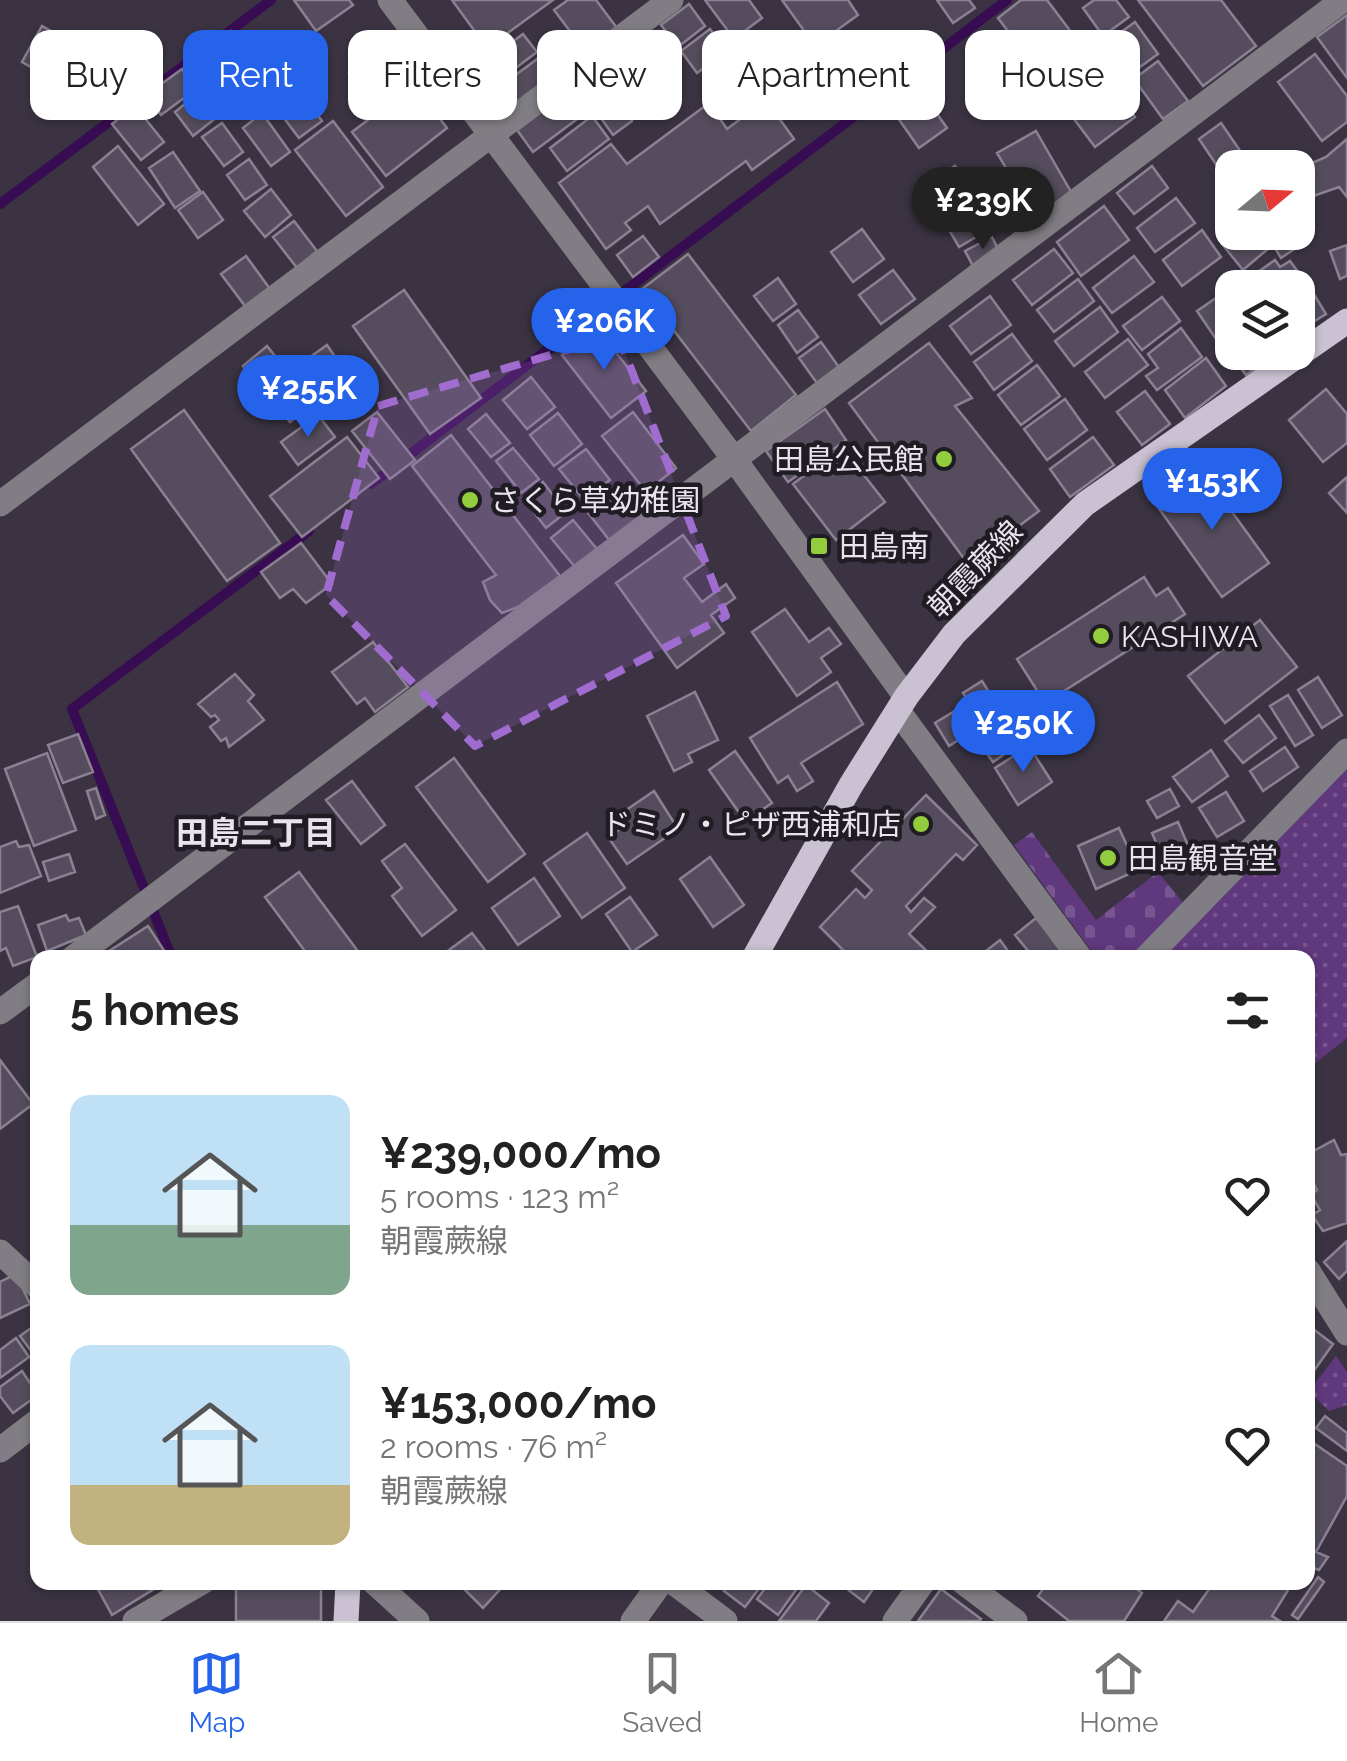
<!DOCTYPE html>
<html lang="en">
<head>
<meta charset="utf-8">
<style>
	body { margin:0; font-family:Raleway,"Noto Sans JP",sans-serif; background:#f2f2f2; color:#222; height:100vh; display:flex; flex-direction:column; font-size:38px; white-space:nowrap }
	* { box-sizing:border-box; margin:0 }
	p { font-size:32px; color:#767676 }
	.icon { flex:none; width:55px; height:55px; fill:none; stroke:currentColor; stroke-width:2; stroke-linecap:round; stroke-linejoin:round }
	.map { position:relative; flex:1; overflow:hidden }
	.drawer { position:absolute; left:30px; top:950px; width:1285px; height:640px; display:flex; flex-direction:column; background:#fff; border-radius:20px; box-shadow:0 2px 8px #0004 }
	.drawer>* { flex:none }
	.guide { position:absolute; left:30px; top:30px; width:1288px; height:90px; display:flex; gap:20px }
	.needle { width:65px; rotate:71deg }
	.tools { position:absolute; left:1215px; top:150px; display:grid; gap:20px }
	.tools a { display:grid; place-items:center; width:100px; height:100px; border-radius:20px; background:#fff; box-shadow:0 2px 8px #0004; font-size:50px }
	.price { position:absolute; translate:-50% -85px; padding:0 22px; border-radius:35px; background:#2563eb; color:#fff; font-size:32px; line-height:65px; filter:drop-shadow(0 2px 5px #0008) }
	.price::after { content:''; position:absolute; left:50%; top:60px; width:30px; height:22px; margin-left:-15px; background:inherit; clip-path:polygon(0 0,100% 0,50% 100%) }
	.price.on { background:#222; color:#fff }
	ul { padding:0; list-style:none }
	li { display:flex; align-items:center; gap:30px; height:250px; padding:0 40px }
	li span { display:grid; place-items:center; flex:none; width:280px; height:200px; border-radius:20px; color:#555 }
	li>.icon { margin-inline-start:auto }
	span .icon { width:120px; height:120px; fill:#fffc; stroke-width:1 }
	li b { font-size:42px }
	h2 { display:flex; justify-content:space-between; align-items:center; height:120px; padding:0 40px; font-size:42px }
	.chip { padding:0 35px; border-radius:20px; background:#fff; box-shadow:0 2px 8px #0004; font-size:35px; line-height:90px }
	.chip.on { background:#2563eb; color:#fff }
	.tab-bar { display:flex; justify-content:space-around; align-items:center; height:140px; border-top:2px solid #e0e0e0; background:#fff; font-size:28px; color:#767676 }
	.tab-bar a { display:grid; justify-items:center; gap:5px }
	.tab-bar .on { color:#2563eb }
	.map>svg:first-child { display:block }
</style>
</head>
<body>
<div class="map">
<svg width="1347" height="1621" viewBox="0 0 1347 1621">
	<defs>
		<pattern id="grass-dots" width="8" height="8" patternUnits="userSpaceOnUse" patternTransform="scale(2.5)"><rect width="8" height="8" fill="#60387d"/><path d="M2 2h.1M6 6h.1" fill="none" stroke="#775590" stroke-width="1.8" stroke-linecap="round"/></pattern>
		<pattern id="cemetery-stones" width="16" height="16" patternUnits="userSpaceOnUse" patternTransform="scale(2.5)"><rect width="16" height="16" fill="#60387d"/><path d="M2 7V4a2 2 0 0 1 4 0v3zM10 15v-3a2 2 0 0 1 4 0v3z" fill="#775590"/></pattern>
	</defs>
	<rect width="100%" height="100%" fill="#3b3342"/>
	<!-- grass -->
	<path fill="url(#grass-dots)" d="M1347,764V1038L1308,1069V958H1156Z
		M1336,1356L1347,1372V1405L1329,1411L1309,1391Z"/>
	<!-- cemetery -->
	<path fill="url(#cemetery-stones)" d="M1032,832L1096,920L1158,872L1184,904L1132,957H1096L1014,845Z"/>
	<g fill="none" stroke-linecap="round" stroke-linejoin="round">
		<!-- stream -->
		<path stroke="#380c52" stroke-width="10" d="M0,204L271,0
			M371,484L1007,0
			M172,958L72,709L309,531"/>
	</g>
	<!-- building -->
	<path fill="#554d5d" stroke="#8b8193" stroke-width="2.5" d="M294,0H349L353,5L316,31Z
		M452,0H553L487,48Z
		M568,0H596L617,28L585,51L554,10Z
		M705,0H749L762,18L734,39Z
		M782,0H848L858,15L815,46Z
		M937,0H969L975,8L953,23Z
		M1021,0H1047L1135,117L1095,147L998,18Z
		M1094,0H1116L1129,17L1103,36L1083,8Z
		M1138,0H1221L1256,46L1203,86Z
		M689,4L705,26L678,47L661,25Z
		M1347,15V78L1317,37Z
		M1135,22L1158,54L1133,72L1110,40Z
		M42,26L69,41L74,32L107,51L101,60L121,72L95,117L62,98L68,88L22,62Z
		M710,29L726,51L697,73L681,51Z
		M231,31L246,50L214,75L199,57Z
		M523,34L537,52L497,82L484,63Z
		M383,47L399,69L366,94L349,73Z
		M548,51L566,75L508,118L490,94Z
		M1315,54L1347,96V122L1322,141L1278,82Z
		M248,55L268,79L227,112L208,88Z
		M637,57L664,93L634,115L608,79Z
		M733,57L761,95L734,115L706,77Z
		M1158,61L1188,101L1163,119L1134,79Z
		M182,69L196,89L161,115L146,95Z
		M601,80L632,121L613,135L583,93Z
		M914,81L947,128L919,148L886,101Z
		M294,83L322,121L299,138L271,101Z
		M414,85L447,128L386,176L352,132Z
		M572,89L588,111L533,152L517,130Z
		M197,94L217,117L193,136L175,112Z
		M766,100L794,139L752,170L746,161L660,224L648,206L625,223L631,230L606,249L559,183L611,144L627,164L709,103L727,129Z
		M135,106L164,142L141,160L112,124Z
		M262,113L290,152L271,166L243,128Z
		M592,116L609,139L567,171L550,148Z
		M333,121L383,187L346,216L295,150Z
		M222,123L243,152L224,166L202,137Z
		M1221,123L1252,168H1232L1230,185L1199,139Z
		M1036,131L1074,197L1036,219L997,153Z
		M1347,139V197L1339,187L1299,201L1298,169L1326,157Z
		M118,146L164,204L138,225L93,167Z
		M173,152L200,191L175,208L149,168Z
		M249,159L267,185L245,200L227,175Z
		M955,166L991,228L959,247L923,185Z
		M1152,166L1168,188L1134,214L1117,193Z
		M271,189L291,215L265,237L244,211Z
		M203,192L223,220L198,238L178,210Z
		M1176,198L1195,223L1155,252L1137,228Z
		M1104,206L1129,240L1081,276L1057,242Z
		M294,221L317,251L297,268L273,237Z
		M862,229L884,259L853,282L831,252Z
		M1202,230L1221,257L1182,286L1163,260Z
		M1298,230L1305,242L1281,258L1265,232Z
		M1236,232H1257L1269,248L1243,270L1222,244Z
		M643,236L659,257L633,277L617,255Z
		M992,237L1000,253L973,266L965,251Z
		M1347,245V276L1340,279L1330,251Z
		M1054,249L1073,273L1032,305L1013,280Z
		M688,254L796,395L751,431L642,289Z
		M246,256L270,289L245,306L221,274Z
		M1134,256L1154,282L1112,313L1093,288Z
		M1275,260L1280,267L1290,261L1301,276L1284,288H1249L1245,281Z
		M893,270L915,299L881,324L859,295Z
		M778,278L796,304L773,321L754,296Z
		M1078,279L1094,301L1054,332L1037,310Z
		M1306,281L1326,314L1300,330L1295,288Z
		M1236,284L1238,288H1232V328L1216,339L1197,311Z
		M404,290L481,398L430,434L353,326Z
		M990,296L1011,325L971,354L950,326Z
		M1162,297L1180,321L1142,350L1123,326Z
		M1100,307L1118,332L1074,366L1055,341Z
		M798,310L818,337L797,353L778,325Z
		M597,328L646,391L611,418L562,355Z
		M1181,328L1202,357L1157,390L1146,376L1158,368L1148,354Z
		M1012,334L1032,361L994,390L974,362Z
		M1232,338V352H1278L1246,375L1223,344Z
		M1128,339L1148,365L1105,398L1085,372Z
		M821,342L841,370L819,386L799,358Z
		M929,343L972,398L955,406L1039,511L968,564L849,403Z
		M327,345L362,396L338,413L303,362Z
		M267,346L288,372L264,392L243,366Z
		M1206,358L1226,386L1185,418L1165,390Z
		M1037,365L1060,396L1021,425L998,395Z
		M531,377L555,407L527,429L503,400Z
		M292,380L312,404L290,422L270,398Z
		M1326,389L1347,414V443L1323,462L1289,420Z
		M1145,391L1170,424L1142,445L1117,412Z
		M1065,399L1087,430L1047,460L1024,429Z
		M825,409L846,440L788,482L766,451Z
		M184,410L280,543L227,581L131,449Z
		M377,412L415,460L390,479L352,431Z
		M633,412L676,468L646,492L602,436Z
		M558,413L582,444L554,466L530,435Z
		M486,414L510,443L491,457L468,429Z
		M318,415L335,437L298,465L281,442Z
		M451,435L560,576L518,607L502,613L490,600L483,582L496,575L412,466Z
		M347,437L379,478L302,537L270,496Z
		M1093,437L1114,465L1070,497L1050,469Z
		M842,447L885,502L836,540L793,484Z
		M513,448L539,479L521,493L496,461Z
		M586,449L610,480L584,500L559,469Z
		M1201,469L1269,563L1222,597L1155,503Z
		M1347,477V513L1329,493Z
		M543,482L566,512L546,528L523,498Z
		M615,486L639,518L610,541L585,509Z
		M573,520L597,549L575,567L551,538Z
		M683,535L704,564L684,578L702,602L726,584L735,598L711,615L724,633L677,668L616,583Z
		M301,543L332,584L306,603L293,589L280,598L261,572Z
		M1144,577L1156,596L1168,588L1185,614L1045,703L1017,659Z
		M785,609L809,642L829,628L841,644L821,658L831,672L797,696L752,632Z
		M1260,620L1297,667L1225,723L1188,676Z
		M373,642L408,687L375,712L365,698L357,704L332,672Z
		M235,674L254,695L248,701L264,720L229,747L226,738L221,741L210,727L219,720L215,715L211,717L198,704Z
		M1318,677L1342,715L1322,728L1298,690Z
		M982,681L1003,714L984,726L963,693Z
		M837,682L863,724L801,763L813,781L797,791L788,776L778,783L750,738Z
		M695,692L718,740L688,754L692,762L674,771L647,716Z
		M1288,695L1313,735L1295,746L1270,706Z
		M963,706L977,728L949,746L935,723Z
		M1259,715L1276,738L1243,763L1225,741Z
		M1009,719L1024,741L993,762L978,741Z
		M78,734L93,772L63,783L48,745Z
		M1029,746L1052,782L1018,805L995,768Z
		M1285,747L1298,767L1263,791L1250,771Z
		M1211,750L1228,776L1192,802L1173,777Z
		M735,751L772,803L745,821L709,770Z
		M47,753L76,830L34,846L5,769Z
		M454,758L525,854L488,882L416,787Z
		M352,781L385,825L361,844L326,800Z
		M96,788L105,815L96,819L87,791Z
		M1170,789L1179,806L1157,818L1147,801Z
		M654,791L678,829L627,864L608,837L620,829L613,819Z
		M1226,792L1244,821L1217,837L1199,808Z
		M926,795L977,845L963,860L956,854L906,906L911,912L924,898L935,907L909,934L932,956L851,958L820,927L856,889L865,898L872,890L852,871Z
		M1178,822L1187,843L1161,854L1152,833Z
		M1119,828L1138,870L1096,889L1078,846Z
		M587,833L625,888L582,918L544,863Z
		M16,841L19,847L29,845L41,876L0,893V847Z
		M405,844L456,910L422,936L392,896L402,888L382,861Z
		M69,854L75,872L49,881L43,862Z
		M710,857L744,905L713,927L680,879Z
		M299,872L363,958H310L265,897Z
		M534,878L560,916L518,945L492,908Z
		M630,897L657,935L632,952L606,914Z
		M18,906L37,957L13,966L6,948L0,951V912Z
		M66,915L69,921L79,918L86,935L47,951L38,925Z
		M1036,918L1068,958H1034L1015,935Z
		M148,926L169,958H108L106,953Z
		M472,933L491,958H442L441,956Z
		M1000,940L1013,958H977Z
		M0,1060L33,1104L0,1129Z
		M1334,1140L1341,1155L1347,1154V1223L1323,1231L1312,1215L1320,1210L1311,1195L1317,1190L1308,1173V1154Z
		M1347,1241V1271L1339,1279L1324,1262Z
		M16,1274L30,1304L0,1318V1282Z
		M38,1323V1360L20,1336Z
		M1308,1325L1333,1344L1308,1379Z
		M16,1338L29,1357L0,1378V1350Z
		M22,1371L38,1395L13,1413L0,1396V1387Z
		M1325,1416L1347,1433V1451L1316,1428Z
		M1312,1442L1347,1466V1496L1316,1552L1328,1557L1319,1570L1308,1566V1448Z
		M1318,1577L1324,1582L1298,1619L1292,1615Z
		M94,1582H150L154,1589L112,1615Z
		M457,1582H503L505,1584L483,1608Z
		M731,1582H764L745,1607L724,1591Z
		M770,1582L801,1583L778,1615L757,1599Z
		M838,1582H878L864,1602Z
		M1048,1582H1127L1142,1593L1124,1621H1069L1038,1596Z
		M1214,1582H1293L1272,1616L1280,1621H1164L1178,1601L1193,1612Z
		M236,1584L321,1586V1621H236Z
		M806,1585L829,1603L816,1621H779Z
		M941,1589L981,1619L979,1621H918Z"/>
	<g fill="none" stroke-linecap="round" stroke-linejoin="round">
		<!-- minor -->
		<path stroke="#817d84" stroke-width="25" d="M390,0L734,459L906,697
			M0,504L671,0
			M898,711L1080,958
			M73,958L1343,0
			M1146,958L1347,751
			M0,1012L38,984
			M0,1252L38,1287
			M1308,1271L1347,1333
			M0,1450L38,1421
			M374,1582L417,1621
			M673,1582L725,1621
			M963,1582L1015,1621
			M135,1621L202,1582
			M633,1621L661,1582
			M895,1621L923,1582"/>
		<!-- major -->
		<path stroke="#cac2d2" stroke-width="25" d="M754,958L851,785L906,697L954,634L1085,504L1347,321
			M346,1621L348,1582"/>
	</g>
	<!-- marked area -->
	<path fill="#a16ccf" fill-opacity="0.2" stroke="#a16ccf" stroke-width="8" stroke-dasharray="20 12" stroke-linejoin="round" d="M618,335L726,616L475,746L326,595L378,406Z"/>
	<!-- markers -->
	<g fill="#93cd3e" stroke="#201c23" stroke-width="4">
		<circle cx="944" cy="459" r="10"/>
		<circle cx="470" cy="500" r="10"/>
		<rect x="809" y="536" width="20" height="20" rx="5"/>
		<circle cx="1101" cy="636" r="10"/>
		<circle cx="921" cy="824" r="10"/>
		<circle cx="1108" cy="858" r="10"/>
	</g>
	<g text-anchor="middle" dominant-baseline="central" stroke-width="9" stroke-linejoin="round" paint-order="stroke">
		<!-- poi labels -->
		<g font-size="30" fill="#e8e3ed" stroke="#201c23" text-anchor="start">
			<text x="924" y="459" text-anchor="end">田島公民館</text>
			<text x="490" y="500">さくら草幼稚園</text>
			<text x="839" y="546">田島南</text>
			<text x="1121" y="636">KASHIWA</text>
			<text x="901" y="824" text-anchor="end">ドミノ・ピザ西浦和店</text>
			<text x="1128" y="858">田島観音堂</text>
		</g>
		<!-- street labels -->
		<g font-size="30" fill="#e8e3ed" stroke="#201c23">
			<text transform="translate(975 569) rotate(-46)">朝霞蕨線</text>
		</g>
		<!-- neighbourhood labels -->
		<g font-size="32" font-weight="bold" fill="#e8e3ed" stroke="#201c23">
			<text x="256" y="832">田島二丁目</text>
		</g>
	</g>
</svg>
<div class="tools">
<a><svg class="needle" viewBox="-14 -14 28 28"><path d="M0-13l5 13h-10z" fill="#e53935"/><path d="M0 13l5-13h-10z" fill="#767676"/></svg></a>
<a><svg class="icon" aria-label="layers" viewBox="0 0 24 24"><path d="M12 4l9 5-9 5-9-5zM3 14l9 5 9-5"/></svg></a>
</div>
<b class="price on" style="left:983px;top:252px">¥239K</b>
<b class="price" style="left:604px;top:373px">¥206K</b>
<b class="price" style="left:308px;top:440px">¥255K</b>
<b class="price" style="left:1212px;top:533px">¥153K</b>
<b class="price" style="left:1023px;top:775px">¥250K</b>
<div class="guide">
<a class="chip">Buy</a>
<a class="chip on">Rent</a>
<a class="chip">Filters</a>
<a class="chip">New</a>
<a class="chip">Apartment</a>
<a class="chip">House</a>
</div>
<section class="drawer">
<h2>5 homes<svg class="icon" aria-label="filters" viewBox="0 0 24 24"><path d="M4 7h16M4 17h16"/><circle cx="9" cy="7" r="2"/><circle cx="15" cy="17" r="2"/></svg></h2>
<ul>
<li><span style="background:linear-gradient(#bfe0f5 65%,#7fa58c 0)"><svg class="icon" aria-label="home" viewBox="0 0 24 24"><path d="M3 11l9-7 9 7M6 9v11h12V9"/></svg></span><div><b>¥239,000/mo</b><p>5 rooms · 123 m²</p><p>朝霞蕨線</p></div><svg class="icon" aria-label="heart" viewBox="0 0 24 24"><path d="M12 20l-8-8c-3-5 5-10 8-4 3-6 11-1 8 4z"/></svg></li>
<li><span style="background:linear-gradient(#bfe0f5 70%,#c2b280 0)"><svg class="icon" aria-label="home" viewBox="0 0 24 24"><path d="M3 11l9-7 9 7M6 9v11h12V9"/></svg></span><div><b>¥153,000/mo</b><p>2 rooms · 76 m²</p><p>朝霞蕨線</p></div><svg class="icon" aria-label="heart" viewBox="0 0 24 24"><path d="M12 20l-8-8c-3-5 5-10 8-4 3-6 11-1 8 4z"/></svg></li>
</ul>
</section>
</div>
<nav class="tab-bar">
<a class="on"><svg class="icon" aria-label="map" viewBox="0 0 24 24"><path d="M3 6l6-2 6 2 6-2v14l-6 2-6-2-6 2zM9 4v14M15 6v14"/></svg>Map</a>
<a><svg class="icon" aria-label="saved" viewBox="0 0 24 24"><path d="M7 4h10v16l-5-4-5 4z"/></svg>Saved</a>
<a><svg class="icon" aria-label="home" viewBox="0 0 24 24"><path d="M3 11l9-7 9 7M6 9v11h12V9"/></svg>Home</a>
</nav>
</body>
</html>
